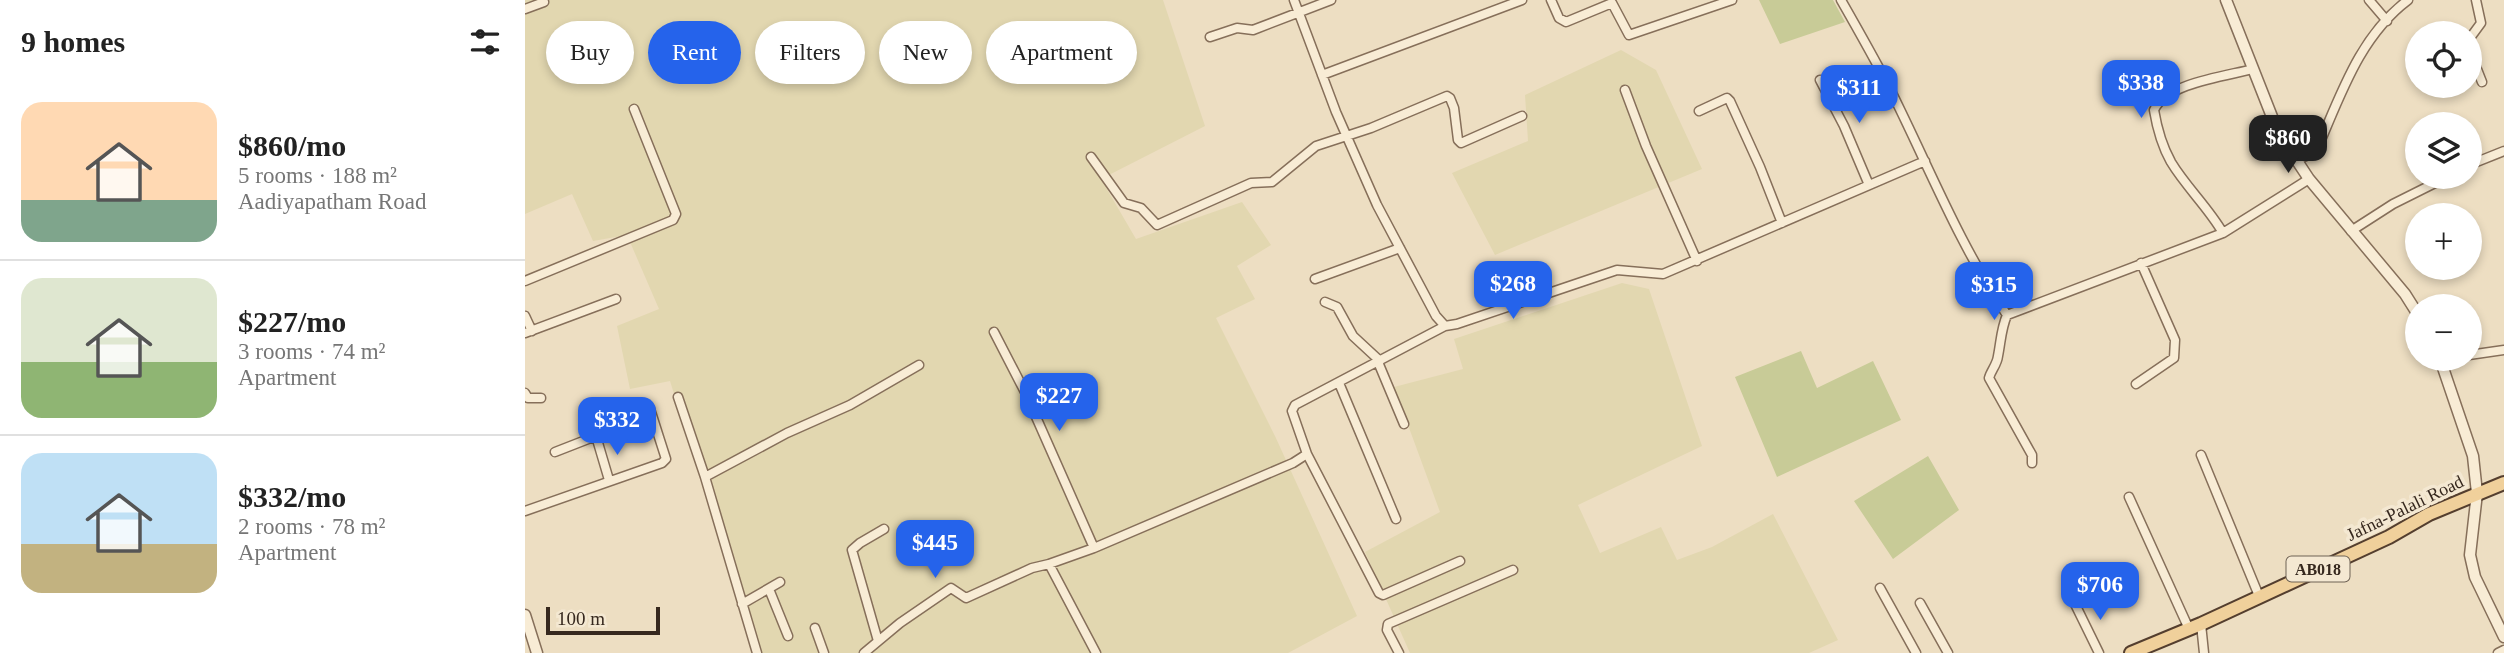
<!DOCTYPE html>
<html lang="en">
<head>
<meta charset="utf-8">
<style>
	body { margin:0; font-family:Georgia,serif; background:#f2f2f2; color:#222; height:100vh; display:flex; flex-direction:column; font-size:26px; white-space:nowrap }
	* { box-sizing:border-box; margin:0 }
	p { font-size:23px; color:#767676 }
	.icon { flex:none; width:38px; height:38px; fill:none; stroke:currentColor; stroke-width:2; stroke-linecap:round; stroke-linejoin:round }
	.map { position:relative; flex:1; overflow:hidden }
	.sheet { display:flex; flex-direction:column; background:#fff; width:525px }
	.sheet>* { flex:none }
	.guide { position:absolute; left:21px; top:21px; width:665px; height:63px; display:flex; gap:14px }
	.fabs { position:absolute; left:1880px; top:21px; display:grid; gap:14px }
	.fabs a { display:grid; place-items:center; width:77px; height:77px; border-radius:50%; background:#fff; box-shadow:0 4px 10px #0003; font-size:35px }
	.scale { position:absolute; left:21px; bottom:18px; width:114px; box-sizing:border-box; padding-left:7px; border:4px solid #36281e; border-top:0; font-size:19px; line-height:24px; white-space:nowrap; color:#36281e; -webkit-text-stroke:5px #f4e8d2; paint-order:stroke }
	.price { position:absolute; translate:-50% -60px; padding:0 16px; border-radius:14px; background:#2563eb; color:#fff; font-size:23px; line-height:46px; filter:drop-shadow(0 2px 4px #0008) }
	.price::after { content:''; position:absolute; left:50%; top:42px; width:21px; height:16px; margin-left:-10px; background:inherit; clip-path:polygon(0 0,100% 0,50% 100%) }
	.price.current { background:#222; color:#fff }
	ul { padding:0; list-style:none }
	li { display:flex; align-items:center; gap:21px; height:175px; padding:0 21px }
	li+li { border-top:2px solid #e0e0e0 }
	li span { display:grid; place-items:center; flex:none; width:196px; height:140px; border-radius:21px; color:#555 }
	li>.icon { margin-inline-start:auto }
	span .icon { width:84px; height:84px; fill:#fffc; stroke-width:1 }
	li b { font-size:30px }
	h2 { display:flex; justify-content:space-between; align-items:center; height:84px; padding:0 21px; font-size:30px }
	.tag { padding:0 24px; border-radius:32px; background:#fff; box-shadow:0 4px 10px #0003; font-size:24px; line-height:63px }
	.tag.current { background:#2563eb; color:#fff }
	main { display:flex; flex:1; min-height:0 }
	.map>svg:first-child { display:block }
</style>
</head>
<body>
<main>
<section class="sheet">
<h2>9 homes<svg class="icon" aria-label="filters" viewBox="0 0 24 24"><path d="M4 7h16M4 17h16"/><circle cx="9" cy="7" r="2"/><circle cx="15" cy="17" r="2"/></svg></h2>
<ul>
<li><span style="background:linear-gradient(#ffd9b3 70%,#7fa58c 0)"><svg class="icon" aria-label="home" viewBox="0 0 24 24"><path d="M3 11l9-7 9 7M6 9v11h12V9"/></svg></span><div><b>$860/mo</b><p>5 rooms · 188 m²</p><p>Aadiyapatham Road</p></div></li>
<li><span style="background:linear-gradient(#dfe7d0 60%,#8fb573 0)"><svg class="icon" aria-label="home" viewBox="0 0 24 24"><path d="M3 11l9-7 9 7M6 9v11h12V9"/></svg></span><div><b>$227/mo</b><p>3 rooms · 74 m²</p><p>Apartment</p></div></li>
<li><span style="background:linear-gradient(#bfe0f5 65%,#c2b280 0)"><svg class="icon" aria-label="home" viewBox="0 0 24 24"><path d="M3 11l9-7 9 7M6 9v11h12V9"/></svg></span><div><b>$332/mo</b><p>2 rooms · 78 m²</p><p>Apartment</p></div></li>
</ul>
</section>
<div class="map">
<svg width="1979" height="653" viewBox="0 0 1979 653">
	<rect width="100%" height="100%" fill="#eddec2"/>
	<!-- farmland -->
	<path fill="#e2d7b0" d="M0,0H638L680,126L576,179L611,239L717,202L746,245L712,266L730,299L691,318L750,436L832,616L763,653H230L145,381L105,389L92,326L134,309L102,235L68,241L47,194L0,214Z
		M1096,50L1131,70L1177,169L970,255L927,173L1003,141L1000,95Z
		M1097,283L1124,289L1177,446L1053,505L1075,553L1136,527L1152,560L1187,547L1248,514L1313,640L1284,653H885L840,552L915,512L869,387L938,369L929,339Z"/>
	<!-- green -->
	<path fill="#c8cb97" d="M1234,0H1308L1320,22L1255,44Z
		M1276,351L1292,388L1348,361L1376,420L1252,477L1210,377Z
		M1403,456L1434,510L1368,559L1329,501Z"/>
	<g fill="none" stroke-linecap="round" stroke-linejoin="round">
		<!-- minor casing -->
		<g stroke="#866f5a" stroke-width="11">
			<path id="minor" d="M769,0L811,112L852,205L911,316L920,326L932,324L1092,270L1138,274L1400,161
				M1026,0L1034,18L1041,22L1087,3L1104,35L1207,0
				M1316,0C1332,28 1348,56 1363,85C1402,162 1433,243 1482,315L1698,233L1784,179
				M1844,0L1862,21
				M0,9L19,2
				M685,37L712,28L728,30L806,0
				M1944,45L1945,38L1956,23L1951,0
				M1944,49L1957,82
				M797,75L997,0
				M1295,80L1319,126L1344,185
				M1100,90L1121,146L1172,261
				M1174,111L1202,98L1205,101L1235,167L1257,223
				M566,157L599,203L616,208L632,225L726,183L747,182L791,146L846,128L922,96L925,98L929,108L933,140L936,143L997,116
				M1772,160L1788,153L1793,147C1816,94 1835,36 1883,0
				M1944,165L1979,151
				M1826,231L1868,204L1922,177
				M1698,233C1683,207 1661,187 1646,162C1637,146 1632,128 1629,110C1641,83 1702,76 1728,69
				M790,279L875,248
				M0,281L148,220L151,214L109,109
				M800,302L812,307L828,336L855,361
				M1482,315C1476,329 1476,341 1473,356C1472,365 1466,370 1464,378L1507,455V463
				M0,316L7,331
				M469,332L500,392L569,548
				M0,333L91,299
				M1944,355L1979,350
				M853,362L879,424
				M814,383L871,519
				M1611,384L1649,358L1650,340L1616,263
				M0,393L3,398H16
				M153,397L180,477L232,653
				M30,452L71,436
				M782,454L854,593L858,595L935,561
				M1676,455L1734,596
				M180,477L262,433L325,405L394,365
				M84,480L71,436L89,428
				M1604,497L1664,629
				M0,511L137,463L141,459L125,409
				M524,564L571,653
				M1355,588L1391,653
				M244,589L263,636
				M1395,603L1423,653
				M217,604L255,582
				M1550,604L1574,653
				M1676,624L1679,653
				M290,628L299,653
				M353,641L327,550L335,543L359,529
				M339,653L375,623L426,588L441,598L507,568L524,564L569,548L768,463L782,454L767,411L770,405L920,326
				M874,653L862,630L863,624L988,570
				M1973,653L1979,650"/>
		</g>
		<!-- tertiary casing -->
		<g stroke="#866f5a" stroke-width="13">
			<path id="tertiary" d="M1701,0L1753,132L1784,179L1880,294L1892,313
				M1915,359L1948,456L1952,493L1945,555L1950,577L1979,637
				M0,615L12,653"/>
		</g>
		<!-- primary casing -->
		<g stroke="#543e2e" stroke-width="16">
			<path id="primary" d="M1606,653L1676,624L1864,537L1904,514L1979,483"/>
		</g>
		<!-- minor -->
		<use href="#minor" stroke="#f8ecd5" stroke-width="8"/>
		<!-- tertiary -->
		<use href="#tertiary" stroke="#f8ecd5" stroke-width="10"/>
		<!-- primary -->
		<use href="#primary" stroke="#f0d09b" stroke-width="12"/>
	</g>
	<g text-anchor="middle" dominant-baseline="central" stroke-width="7" stroke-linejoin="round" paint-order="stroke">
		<!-- shield labels -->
		<rect fill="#f4e8d2" stroke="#6f6254" stroke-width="2" x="1761.5" y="556.5" width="63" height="25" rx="5"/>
		<g font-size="16" font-weight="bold" fill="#36281e">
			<text x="1793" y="569">AB018</text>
		</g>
		<!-- street labels -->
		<g font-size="18" fill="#36281e" stroke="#f4e8d2">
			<text transform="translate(1880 508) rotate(-26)">Jafna-Palali Road</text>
		</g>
	</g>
</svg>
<div class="fabs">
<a><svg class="icon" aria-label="locate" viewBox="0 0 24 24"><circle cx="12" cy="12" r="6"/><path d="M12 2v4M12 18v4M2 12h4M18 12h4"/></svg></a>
<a><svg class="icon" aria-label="layers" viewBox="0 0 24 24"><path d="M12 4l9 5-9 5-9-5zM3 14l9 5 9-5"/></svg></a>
<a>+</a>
<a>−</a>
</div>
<div class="scale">100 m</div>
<b class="price" style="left:1616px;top:120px">$338</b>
<b class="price" style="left:1334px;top:125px">$311</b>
<b class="price current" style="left:1763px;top:175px">$860</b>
<b class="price" style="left:988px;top:321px">$268</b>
<b class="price" style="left:1469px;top:322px">$315</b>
<b class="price" style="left:534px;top:433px">$227</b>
<b class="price" style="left:92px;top:457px">$332</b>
<b class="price" style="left:410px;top:580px">$445</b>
<b class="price" style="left:1575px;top:622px">$706</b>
<div class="guide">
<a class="tag">Buy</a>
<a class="tag current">Rent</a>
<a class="tag">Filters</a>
<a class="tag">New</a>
<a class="tag">Apartment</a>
</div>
</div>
</main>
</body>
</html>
